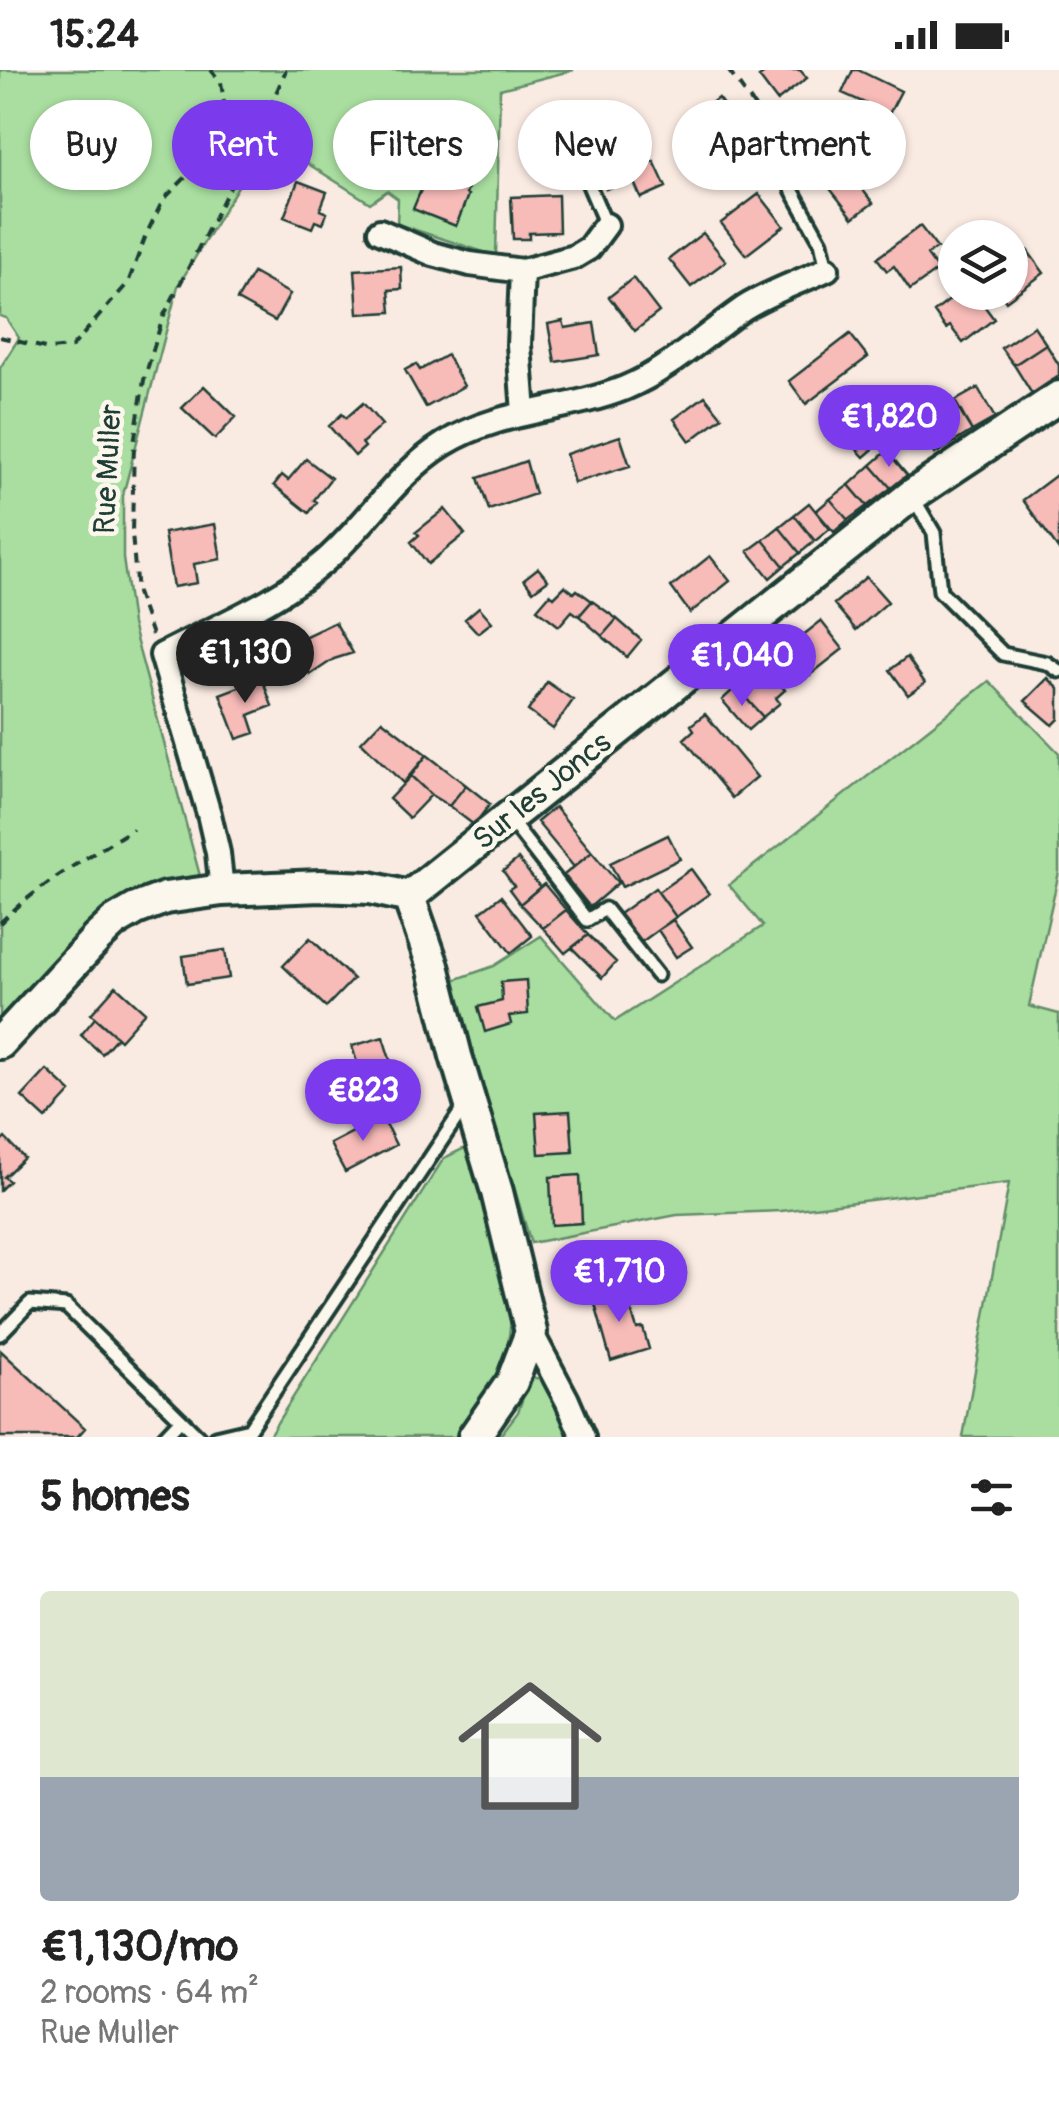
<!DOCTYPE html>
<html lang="en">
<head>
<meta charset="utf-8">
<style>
	body { margin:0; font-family:Pangolin,sans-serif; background:#f2f2f2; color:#222; height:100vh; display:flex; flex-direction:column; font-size:38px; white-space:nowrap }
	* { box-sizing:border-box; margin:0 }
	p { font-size:32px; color:#767676 }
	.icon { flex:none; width:55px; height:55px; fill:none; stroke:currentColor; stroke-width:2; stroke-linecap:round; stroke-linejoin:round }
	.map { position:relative; height:1367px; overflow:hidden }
	.details { display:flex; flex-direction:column; background:#fff; flex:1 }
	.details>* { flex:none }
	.banner { position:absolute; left:30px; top:30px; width:1000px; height:90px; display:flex; gap:20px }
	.buttons { position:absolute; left:938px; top:150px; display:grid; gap:20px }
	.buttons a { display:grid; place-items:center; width:90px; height:90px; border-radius:50%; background:#fff; box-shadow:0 2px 8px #0004; font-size:50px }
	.price { position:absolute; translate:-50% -85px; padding:0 22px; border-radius:35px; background:#7c3aed; color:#fff; font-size:32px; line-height:65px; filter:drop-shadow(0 2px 5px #0008) }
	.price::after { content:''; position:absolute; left:50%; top:60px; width:30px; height:22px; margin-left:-15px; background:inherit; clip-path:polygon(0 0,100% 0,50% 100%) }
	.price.on { background:#222; color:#fff }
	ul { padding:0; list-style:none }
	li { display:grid; align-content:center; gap:20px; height:530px; padding:0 40px }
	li+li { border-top:2px solid #e0e0e0 }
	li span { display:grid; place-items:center; height:310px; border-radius:10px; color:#555 }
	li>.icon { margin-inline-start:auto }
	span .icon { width:180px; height:180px; fill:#fffc; stroke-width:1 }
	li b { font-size:42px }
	h2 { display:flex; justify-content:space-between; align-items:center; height:120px; padding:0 40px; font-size:42px }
	.pill { padding:0 35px; border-radius:45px; background:#fff; box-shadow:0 2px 8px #0004; font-size:35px; line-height:90px }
	.pill.on { background:#7c3aed; color:#fff }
	.status { display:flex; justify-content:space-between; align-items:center; height:70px; padding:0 50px; background:#fff; direction:ltr }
	.status svg { height:28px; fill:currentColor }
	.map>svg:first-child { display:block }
</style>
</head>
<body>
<div class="status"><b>15:24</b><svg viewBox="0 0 49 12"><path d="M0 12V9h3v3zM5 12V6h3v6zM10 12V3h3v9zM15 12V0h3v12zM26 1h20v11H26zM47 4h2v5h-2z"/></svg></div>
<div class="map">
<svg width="1059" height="1367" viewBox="0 0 1059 1367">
	<rect width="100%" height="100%" fill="#faebe2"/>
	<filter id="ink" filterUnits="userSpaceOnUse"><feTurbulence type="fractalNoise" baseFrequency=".01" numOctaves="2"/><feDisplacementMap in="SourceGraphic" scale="20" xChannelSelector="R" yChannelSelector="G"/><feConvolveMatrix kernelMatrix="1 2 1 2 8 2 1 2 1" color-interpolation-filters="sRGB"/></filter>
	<g filter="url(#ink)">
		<!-- green -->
		<path fill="#a9dea0" stroke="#648e6a" stroke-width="2.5" d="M0,0H574L500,19L496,186L397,154L398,129L387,121L370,133L267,68L178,216L123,425V488L132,554L200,806L136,824L84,859L0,948V298L19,268L6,248L0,246Z
			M989,611L1059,683V802L1029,936L1059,944V1367H963L1009,1113L781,1141L677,1145L531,1173L451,911L494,896L541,866L615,951L763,856L729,815Z
			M471,1075L514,1226L504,1306L461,1367H268L444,1088Z
			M530,1307L547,1310L570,1367H499L518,1342Z"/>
		<!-- building -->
		<path fill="#f7bbb8" stroke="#1f3d34" stroke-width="2.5" d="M769,0H800L807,8L777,31L759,7Z
			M853,0H858L901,21L889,44L842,23Z
			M718,28L735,51L713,67L718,75L707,83L684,53Z
			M362,48L397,74L377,100L342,75Z
			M634,73L643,95L654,91L666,117L641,128L632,108L606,119L594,91Z
			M841,92L873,133L853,148L821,107Z
			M444,103L470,112L466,124L468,125L456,156L413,139L426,108L440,113Z
			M298,111L327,122L320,140L327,143L323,154L315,151L312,158L284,147Z
			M759,124L784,156L746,185L721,153Z
			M558,125L559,162L529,163V169H513L511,127Z
			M920,156L937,178L927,185L938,200L910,220L894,196L887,201L877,188Z
			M703,163L726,191L691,217L669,189Z
			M1027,180L1044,203L1006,231L1000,222H1010V192Z
			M401,197L402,219L389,220L391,242L358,244L355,200Z
			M253,203L290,224L275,251L237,230Z
			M633,208L659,242L635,261L609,227Z
			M960,222H974L994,249L963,273L950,256L946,259L934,242Z
			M563,251L565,258L594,253L599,285L555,292L548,254Z
			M1034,256L1046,274L1014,295L1001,278Z
			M850,264L868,287L806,334L789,311Z
			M1046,274L1059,295V306L1032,324L1014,295Z
			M447,285L464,316L426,337L405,300L416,294L420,300Z
			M204,316L236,347L215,369L182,338Z
			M978,318L995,348L972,361L955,331Z
			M927,320L942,344L919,357L905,334Z
			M705,326L722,347L690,371L674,349Z
			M363,333L382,355L362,373L365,377L355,386L329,356L342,344L346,348Z
			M956,335L972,361L935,384L919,357Z
			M876,355L887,367L864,387L853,375Z
			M620,366L630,396L574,413L566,384Z
			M887,381L907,405L891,418L871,395Z
			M306,389L331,408L314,430L317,432L309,443L274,415L282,405L288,410Z
			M526,391L535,424L489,440L478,408Z
			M871,395L891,418L867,436L849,415Z
			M1059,403V480L1023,430Z
			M849,415L867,436L848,450L830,429Z
			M830,429L848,450L834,462L816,441Z
			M809,433L830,459L815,471L794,445Z
			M445,439L465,464L428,494L411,472L419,465L416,462Z
			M794,445L815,471L800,483L779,457Z
			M215,454L221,489L194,494L197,513L173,517L164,463Z
			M779,457L800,483L784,496L763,470Z
			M763,470L784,496L770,508L748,481Z
			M710,486L730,511L690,543L671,517Z
			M538,498L548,510L533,521L524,509Z
			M866,507L888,532L856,560L834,534Z
			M565,516L574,523L577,520L592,531L579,546L572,541L559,556L537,539L550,524L554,527Z
			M592,531L617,549L602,566L579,546Z
			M479,537L492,552L478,563L465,549Z
			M617,549L641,570L627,587L602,566Z
			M821,551L843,579L810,605L788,577Z
			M335,552L353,583L334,589L310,605L293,572Z
			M907,587L925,613L908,625L890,600Z
			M762,594L785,620L776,628L780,633L763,647L736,617Z
			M262,608L272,636L249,645L255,663L237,669L220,624Z
			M1048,608L1059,619V649L1053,655L1025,631Z
			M547,612L573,630L553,659L528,641Z
			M736,617L763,647L748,660L722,630Z
			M705,644L757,707L732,728L684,669L694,660L691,655Z
			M382,650L427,685L403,713L361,672Z
			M427,685L466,715L449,736L431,725L411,706Z
			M411,706L431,725L409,748L389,729Z
			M466,715L490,734L474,755L449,736Z
			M555,737L592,782L574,797L537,752Z
			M668,765L680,789L622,817L610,793Z
			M592,782L618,813L590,837L564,805Z
			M518,789L540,817L520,834L509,819L514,816L503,801Z
			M691,799L709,824L676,847L658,822Z
			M544,814L566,840L543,858L520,834Z
			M655,818L676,847L640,873L619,844Z
			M501,826L532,866L511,883L480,842Z
			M566,840L588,865L565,883L543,858Z
			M673,850L692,877L676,887L658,860Z
			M588,865L616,892L602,908L572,878Z
			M310,868L353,909L326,937L283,896Z
			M225,880L229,908L187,914L183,886Z
			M526,910L528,944L509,946L511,954L485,962L478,937L502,931L501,912Z
			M116,916L145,942L120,970L91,944Z
			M95,948L117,967L102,984L81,965Z
			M383,967L396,1009L365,1019L352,976Z
			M47,1000L71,1022L46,1049L22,1027Z
			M570,1041L573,1082L539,1084L536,1043Z
			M382,1047L396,1075L345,1102L330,1074Z
			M5,1068L24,1088L4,1107L9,1111L0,1120V1073Z
			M580,1105L582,1153L552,1155L550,1107Z
			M624,1218L637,1259L643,1258L649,1279L611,1291L593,1227Z
			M0,1280L85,1358L77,1367H0Z"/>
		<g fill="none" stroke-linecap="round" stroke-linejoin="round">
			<!-- service casing -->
			<g stroke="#1f3d34" stroke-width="19">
				<path id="service" d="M558,43L606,155
					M783,77L785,98L791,118L821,172L827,199
					M914,429L934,463L940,521L1003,584L1047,593L1059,601
					M510,750L587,850L605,839L657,905
					M0,1264L30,1233L66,1236L199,1367
					M164,1367L181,1349
					M215,1367L249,1359L466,1034"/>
			</g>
			<!-- minor casing -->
			<g stroke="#1f3d34" stroke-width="30">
				<path id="minor" d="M380,161L433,184L470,194L522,201
					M524,343L519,275L522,201L574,187L589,178L606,155
					M222,820L218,783L209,744L162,585C217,556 279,532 326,490C368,453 396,404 444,374C500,339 565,342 625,318C669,300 705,265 744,238C769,222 800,212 827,199
					M531,1262L567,1330L583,1367"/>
			</g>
			<!-- tertiary casing -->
			<g stroke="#1f3d34" stroke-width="38">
				<path id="tertiary" d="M409,827L912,425L1059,327
					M409,827L433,896L456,986L497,1122L531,1262L512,1312L474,1367
					M0,973L96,869L114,852L136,839L165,828L222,820L320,816L370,818L409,827"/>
			</g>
			<!-- path -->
			<path stroke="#1f3d34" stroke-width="4" stroke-dasharray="10 8" stroke-linecap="butt" d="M728,0L775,64
				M0,267L49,279L72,277L128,213L146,165L163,130L203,90L225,40L221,12L211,0
				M152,565L137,523L132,463L134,373L144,310L163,247L263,53L286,0
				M0,853C38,815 88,787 133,759"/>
			<!-- service -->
			<use href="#service" stroke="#fbf7ec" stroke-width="11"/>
			<!-- minor -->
			<use href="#minor" stroke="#fbf7ec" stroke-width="22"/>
			<!-- tertiary -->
			<use href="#tertiary" stroke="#fbf7ec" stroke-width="30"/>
		</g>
	</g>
	<g text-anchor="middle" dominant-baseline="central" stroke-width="9" stroke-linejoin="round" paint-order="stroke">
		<!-- street labels -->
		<g font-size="30" fill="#1f3d34" stroke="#fbf7ec">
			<text transform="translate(108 399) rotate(-87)">Rue Muller</text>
			<text transform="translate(542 721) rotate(-39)">Sur les Joncs</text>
		</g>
	</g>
</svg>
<div class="buttons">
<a><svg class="icon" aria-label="layers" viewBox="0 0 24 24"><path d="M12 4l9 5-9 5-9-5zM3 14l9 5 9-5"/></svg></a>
</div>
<b class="price" style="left:889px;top:400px">€1,820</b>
<b class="price on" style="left:245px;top:636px">€1,130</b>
<b class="price" style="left:742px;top:639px">€1,040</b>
<b class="price" style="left:363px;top:1074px">€823</b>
<b class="price" style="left:619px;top:1255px">€1,710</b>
<div class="banner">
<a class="pill">Buy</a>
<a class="pill on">Rent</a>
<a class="pill">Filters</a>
<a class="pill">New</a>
<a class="pill">Apartment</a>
</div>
</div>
<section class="details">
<h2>5 homes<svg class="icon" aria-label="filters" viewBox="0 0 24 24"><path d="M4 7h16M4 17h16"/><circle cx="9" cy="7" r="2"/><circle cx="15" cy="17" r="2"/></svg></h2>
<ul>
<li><span style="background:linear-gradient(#dfe7d0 60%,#9aa5b1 0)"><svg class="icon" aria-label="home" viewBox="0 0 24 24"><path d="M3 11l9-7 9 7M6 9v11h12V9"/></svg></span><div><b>€1,130/mo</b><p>2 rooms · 64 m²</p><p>Rue Muller</p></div></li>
</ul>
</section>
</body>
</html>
